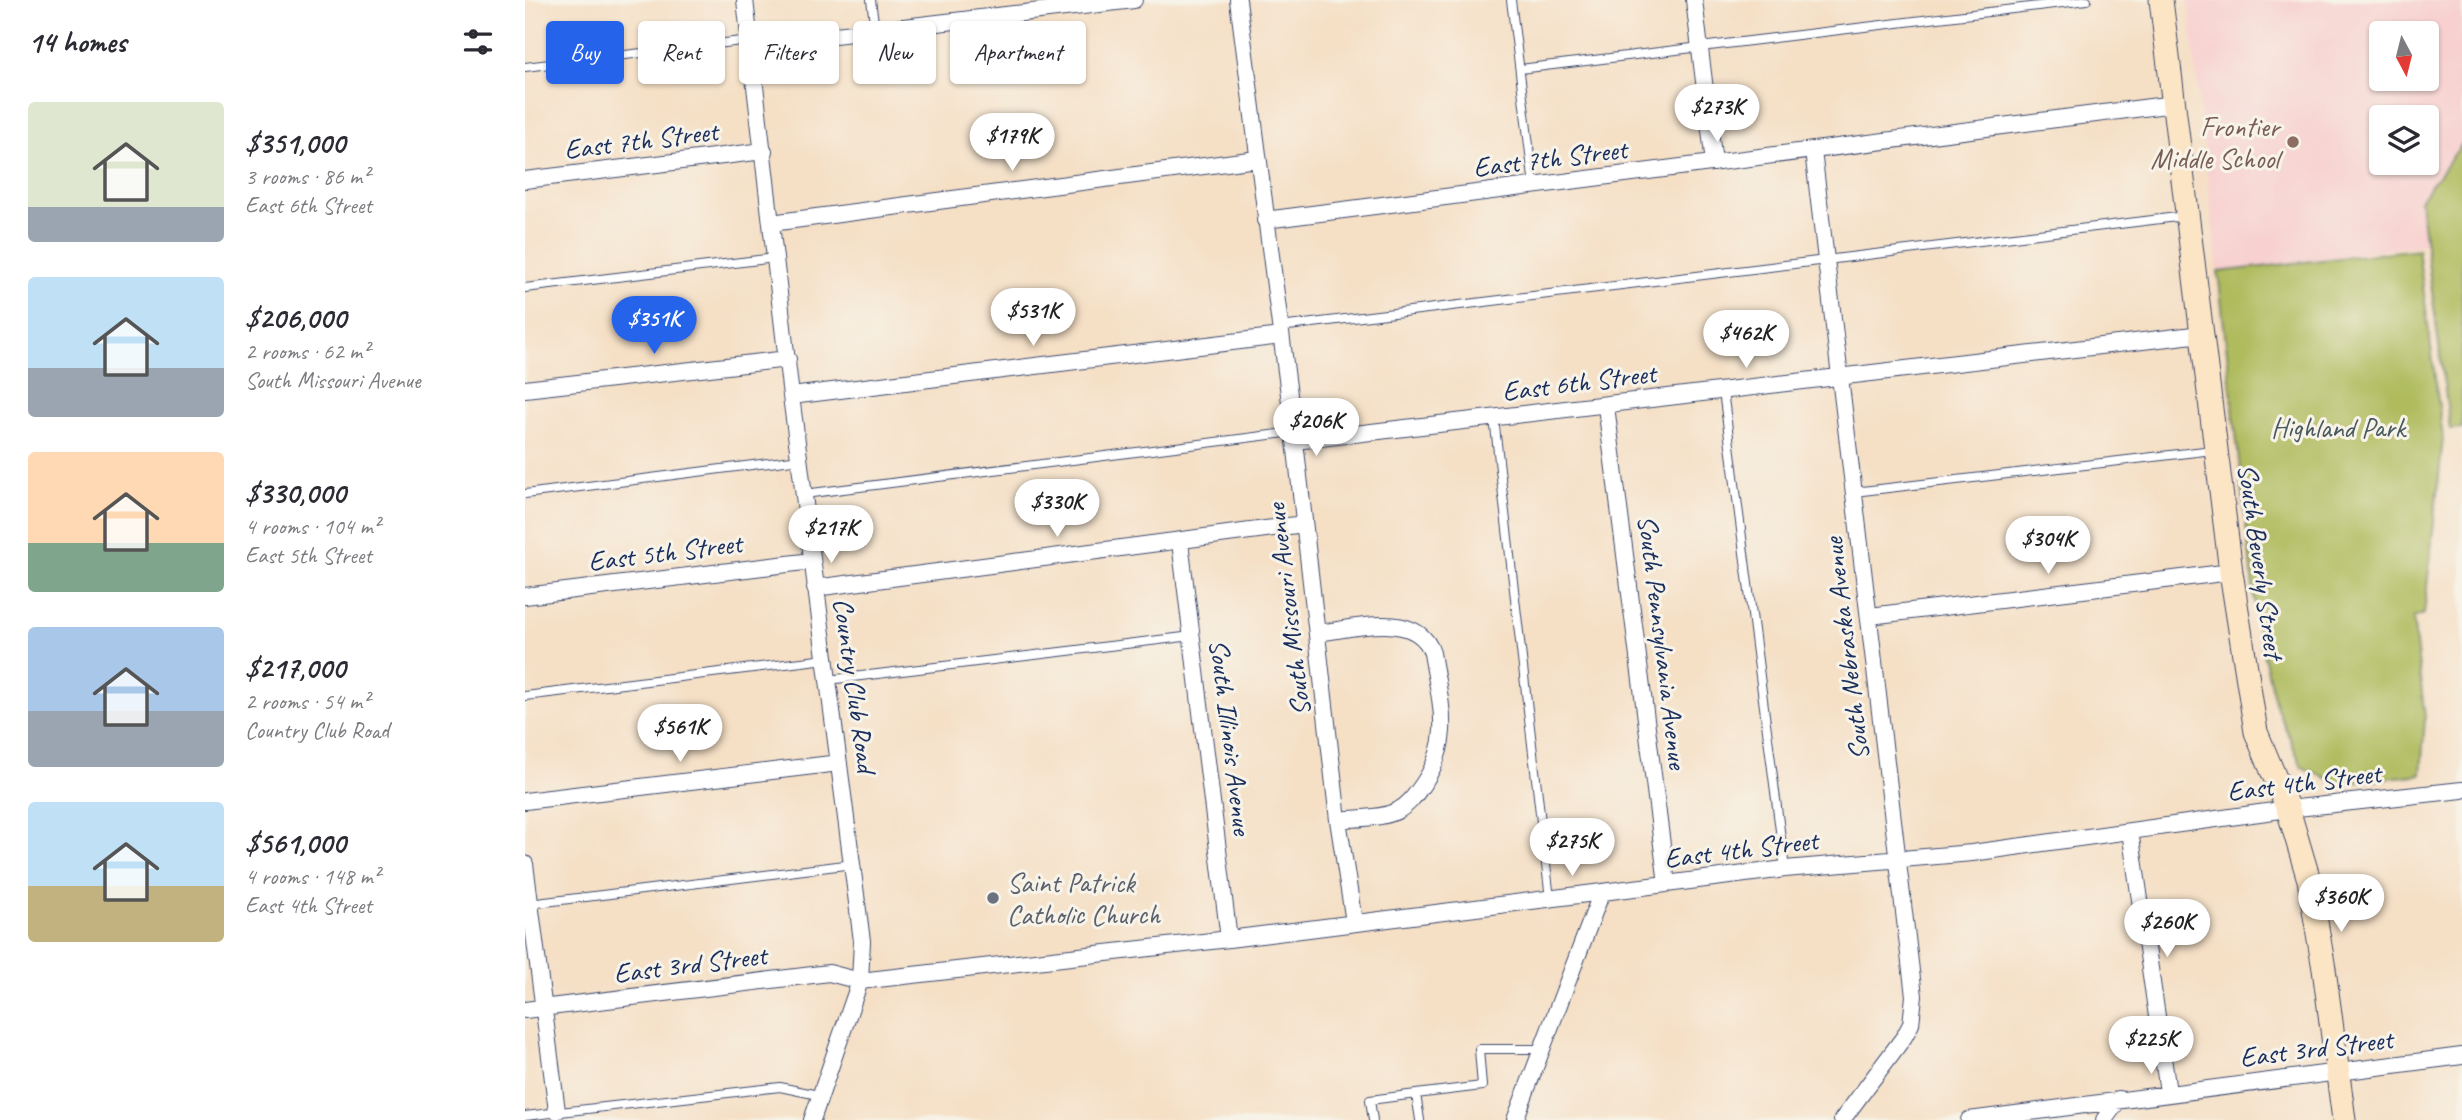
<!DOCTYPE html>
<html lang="en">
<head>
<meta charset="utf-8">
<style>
	body { margin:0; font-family:Caveat,sans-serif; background:#f7f7f7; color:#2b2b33; height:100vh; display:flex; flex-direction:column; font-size:26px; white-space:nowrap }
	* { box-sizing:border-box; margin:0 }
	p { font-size:23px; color:#7c7c81 }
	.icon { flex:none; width:38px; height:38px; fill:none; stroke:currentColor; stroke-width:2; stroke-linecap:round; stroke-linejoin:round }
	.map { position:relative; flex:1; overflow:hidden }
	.panel { display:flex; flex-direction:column; background:#fff; width:525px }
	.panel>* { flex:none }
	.top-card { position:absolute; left:21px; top:21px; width:665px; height:63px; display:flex; gap:14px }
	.needle { width:46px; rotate:173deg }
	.buttons { position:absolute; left:1844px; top:21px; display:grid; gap:14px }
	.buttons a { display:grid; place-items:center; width:70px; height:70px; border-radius:7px; background:#fff; box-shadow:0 2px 5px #0004; font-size:35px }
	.price { position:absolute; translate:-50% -60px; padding:0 16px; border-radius:24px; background:#fff; color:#222; font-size:23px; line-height:46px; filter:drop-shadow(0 2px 4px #0008) }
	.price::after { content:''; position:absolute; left:50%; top:42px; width:21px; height:16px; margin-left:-10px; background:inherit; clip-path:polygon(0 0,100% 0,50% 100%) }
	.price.selected { background:#2563eb; color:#fff }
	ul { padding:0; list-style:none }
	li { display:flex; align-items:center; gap:21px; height:175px; padding:0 28px }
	li span { display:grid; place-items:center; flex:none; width:196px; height:140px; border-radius:7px; color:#555 }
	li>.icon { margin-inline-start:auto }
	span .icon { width:84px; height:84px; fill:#fffc; stroke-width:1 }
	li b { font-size:30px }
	h2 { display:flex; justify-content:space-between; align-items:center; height:84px; padding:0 28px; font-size:30px }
	.pill { padding:0 24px; border-radius:7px; background:#fff; box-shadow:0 2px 5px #0004; font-size:24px; line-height:63px }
	.pill.selected { background:#2563eb; color:#fff }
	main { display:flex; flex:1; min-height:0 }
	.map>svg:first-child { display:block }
</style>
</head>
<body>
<main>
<section class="panel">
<h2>14 homes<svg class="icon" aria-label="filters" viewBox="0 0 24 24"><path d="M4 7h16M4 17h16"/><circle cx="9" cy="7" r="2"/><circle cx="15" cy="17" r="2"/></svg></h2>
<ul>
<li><span style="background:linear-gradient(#dfe7d0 75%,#9aa5b1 0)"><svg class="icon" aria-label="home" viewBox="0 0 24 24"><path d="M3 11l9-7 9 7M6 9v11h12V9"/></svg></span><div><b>$351,000</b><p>3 rooms · 86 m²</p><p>East 6th Street</p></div></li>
<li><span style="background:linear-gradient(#bfe0f5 65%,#9aa5b1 0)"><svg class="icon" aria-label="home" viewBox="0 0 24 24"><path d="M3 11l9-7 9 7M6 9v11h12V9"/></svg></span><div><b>$206,000</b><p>2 rooms · 62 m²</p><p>South Missouri Avenue</p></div></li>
<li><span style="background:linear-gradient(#ffd9b3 65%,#7fa58c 0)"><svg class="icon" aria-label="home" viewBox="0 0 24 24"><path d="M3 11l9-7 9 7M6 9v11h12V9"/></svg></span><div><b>$330,000</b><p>4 rooms · 104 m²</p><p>East 5th Street</p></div></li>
<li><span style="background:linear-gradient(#a9c7e8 60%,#9aa5b1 0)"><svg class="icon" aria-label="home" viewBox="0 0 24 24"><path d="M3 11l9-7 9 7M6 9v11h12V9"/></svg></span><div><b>$217,000</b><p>2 rooms · 54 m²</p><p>Country Club Road</p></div></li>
<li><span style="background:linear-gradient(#bfe0f5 60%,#c2b280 0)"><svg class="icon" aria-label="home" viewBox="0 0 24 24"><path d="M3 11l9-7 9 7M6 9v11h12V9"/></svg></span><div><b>$561,000</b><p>4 rooms · 148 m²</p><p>East 4th Street</p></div></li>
</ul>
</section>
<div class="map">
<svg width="1937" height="1120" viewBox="0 0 1937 1120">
	<rect width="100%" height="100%" fill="#f7f3e8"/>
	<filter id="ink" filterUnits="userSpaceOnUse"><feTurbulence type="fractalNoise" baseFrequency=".0143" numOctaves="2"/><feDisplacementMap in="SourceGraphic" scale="14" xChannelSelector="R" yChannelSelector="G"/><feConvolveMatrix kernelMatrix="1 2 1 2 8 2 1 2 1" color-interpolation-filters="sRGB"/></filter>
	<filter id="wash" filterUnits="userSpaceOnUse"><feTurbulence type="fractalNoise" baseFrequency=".00686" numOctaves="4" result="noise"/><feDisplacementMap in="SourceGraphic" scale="28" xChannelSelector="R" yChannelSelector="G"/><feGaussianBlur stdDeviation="1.57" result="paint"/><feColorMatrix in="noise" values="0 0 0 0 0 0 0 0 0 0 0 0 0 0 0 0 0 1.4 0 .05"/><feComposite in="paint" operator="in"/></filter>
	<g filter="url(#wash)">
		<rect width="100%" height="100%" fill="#f5dfc5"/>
		<!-- built -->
		<path fill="#f7d0cf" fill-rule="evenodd" d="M1663,0H1937V174L1902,244L1693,272ZM1857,33H1902V79H1857ZM1857,117H1902V163H1857Z"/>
		<!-- green -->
		<path fill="#afbb5d" stroke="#65755e" stroke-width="2" d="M1937,144V428L1925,429L1895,200Z
			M1893,249L1918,438L1899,614L1888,618L1900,718L1896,774L1815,784L1777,767L1751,706L1733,632L1693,272Z"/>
	</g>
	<g filter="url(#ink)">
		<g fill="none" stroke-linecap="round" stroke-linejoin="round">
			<!-- lane casing -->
			<g stroke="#3c496d" stroke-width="10">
				<path id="lane" d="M346,0L350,29
					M986,0L1009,186
					M0,67L225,40
					M995,69L1562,0
					M0,288L250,258
					M755,327L1660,216
					M1198,391L1260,869
					M969,418L1025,899
					M1329,492L1688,450
					M0,494L275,459
					M279,494L769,432
					M303,680L667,636
					M0,696L301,659
					M4,904L328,864
					M891,1094L957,1086L954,1049H1016
					M0,1116L255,1087L293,1095
					M848,1120L845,1100L891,1094L895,1120"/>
			</g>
			<!-- street casing -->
			<g stroke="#3c496d" stroke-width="18">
				<path id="street" d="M220,0L266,396L337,941L335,981L287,1120
					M713,0L770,441L813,820L829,922
					M1169,0L1189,163
					M225,45L609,0
					M1288,151L1389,996L1386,1024L1379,1037L1317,1120
					M0,180L239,151
					M740,220L1649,104
					M246,223L732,159
					M0,389L263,359
					M266,396L756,336
					M1081,406L1142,884
					M770,441L1677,334
					M655,542L704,939
					M290,588L779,524
					M0,596L287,561
					M1345,616L1706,572
					M793,633C827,629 893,609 907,653C915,703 929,739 898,784C891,794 884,805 872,811C855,819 831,818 813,820
					M0,801L314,763
					M1605,831L1643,1092
					M0,864L32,1111
					M0,1010L304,973L335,981L704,939L1260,869L1447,853L1763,809L1937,790
					M990,1120L1076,894
					M1444,1120L1937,1056
					M1579,1120L1594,1099"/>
			</g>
			<!-- secondary casing -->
			<g stroke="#3c496d" stroke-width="25">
				<path id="secondary" d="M1636,0L1706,572L1731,732L1763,809L1784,880L1799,969L1819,1120"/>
			</g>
			<!-- lane -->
			<use href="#lane" stroke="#fff" stroke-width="8"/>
			<!-- street -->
			<use href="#street" stroke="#fff" stroke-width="16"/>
			<!-- secondary -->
			<use href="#secondary" stroke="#fce5c4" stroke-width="23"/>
		</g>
	</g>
	<!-- markers -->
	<circle fill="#8d6e63" stroke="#f7f3e8" stroke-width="2.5" cx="1768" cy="142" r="7"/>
	<circle fill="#6b7280" stroke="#f7f3e8" stroke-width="2.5" cx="468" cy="898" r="7"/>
	<g text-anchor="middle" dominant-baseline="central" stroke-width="6" stroke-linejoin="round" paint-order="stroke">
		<!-- education labels -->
		<g font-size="28" fill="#785e54" stroke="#f7f3e8" text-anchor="end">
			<text x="1754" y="126">Frontier<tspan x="1754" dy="32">Middle School</tspan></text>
		</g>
		<!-- street labels -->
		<g font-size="28" fill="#1b2f5e" stroke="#f7f3e8">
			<text transform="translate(116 140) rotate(-7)">East 7th Street</text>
			<text transform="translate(1025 158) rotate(-7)">East 7th Street</text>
			<text transform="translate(1054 382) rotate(-7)">East 6th Street</text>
			<text transform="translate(140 552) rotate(-7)">East 5th Street</text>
			<text transform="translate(1736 561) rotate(82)">South Beverly Street</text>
			<text transform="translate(763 610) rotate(-97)">South Missouri Avenue</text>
			<text transform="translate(1138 642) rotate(83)">South Pennsylvania Avenue</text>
			<text transform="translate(1321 649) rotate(-97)">South Nebraska Avenue</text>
			<text transform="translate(330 685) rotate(82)">Country Club Road</text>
			<text transform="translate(706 737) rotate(83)">South Illinois Avenue</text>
			<text transform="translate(1779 782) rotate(-7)">East 4th Street</text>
			<text transform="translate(1216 849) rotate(-7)">East 4th Street</text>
			<text transform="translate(165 964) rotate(-7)">East 3rd Street</text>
			<text transform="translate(1791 1048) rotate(-7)">East 3rd Street</text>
		</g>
		<!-- park labels -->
		<g font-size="28" fill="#47595e" stroke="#f7f3e8">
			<text x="1813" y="427">Highland Park</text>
		</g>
		<!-- worship labels -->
		<g font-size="28" fill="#5b616d" stroke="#f7f3e8" text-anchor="start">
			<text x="482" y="882">Saint Patrick<tspan x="482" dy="32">Catholic Church</tspan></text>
		</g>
	</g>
</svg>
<div class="buttons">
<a><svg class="needle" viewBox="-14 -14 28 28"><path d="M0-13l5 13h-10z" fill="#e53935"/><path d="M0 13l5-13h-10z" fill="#7c7c81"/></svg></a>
<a><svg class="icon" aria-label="layers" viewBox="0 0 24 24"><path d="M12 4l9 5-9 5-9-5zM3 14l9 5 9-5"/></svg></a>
</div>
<b class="price" style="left:1192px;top:144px">$273K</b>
<b class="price" style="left:487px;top:173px">$179K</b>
<b class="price" style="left:508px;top:348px">$531K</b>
<b class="price selected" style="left:129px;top:356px">$351K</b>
<b class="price" style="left:1221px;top:370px">$462K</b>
<b class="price" style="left:791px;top:458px">$206K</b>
<b class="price" style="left:532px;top:539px">$330K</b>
<b class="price" style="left:306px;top:565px">$217K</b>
<b class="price" style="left:1523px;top:576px">$304K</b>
<b class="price" style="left:155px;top:764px">$561K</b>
<b class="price" style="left:1047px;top:878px">$275K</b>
<b class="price" style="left:1816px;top:934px">$360K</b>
<b class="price" style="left:1642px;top:959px">$260K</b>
<b class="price" style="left:1626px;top:1076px">$225K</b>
<div class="top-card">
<a class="pill selected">Buy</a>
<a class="pill">Rent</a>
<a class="pill">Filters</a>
<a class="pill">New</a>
<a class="pill">Apartment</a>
</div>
</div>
</main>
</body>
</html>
